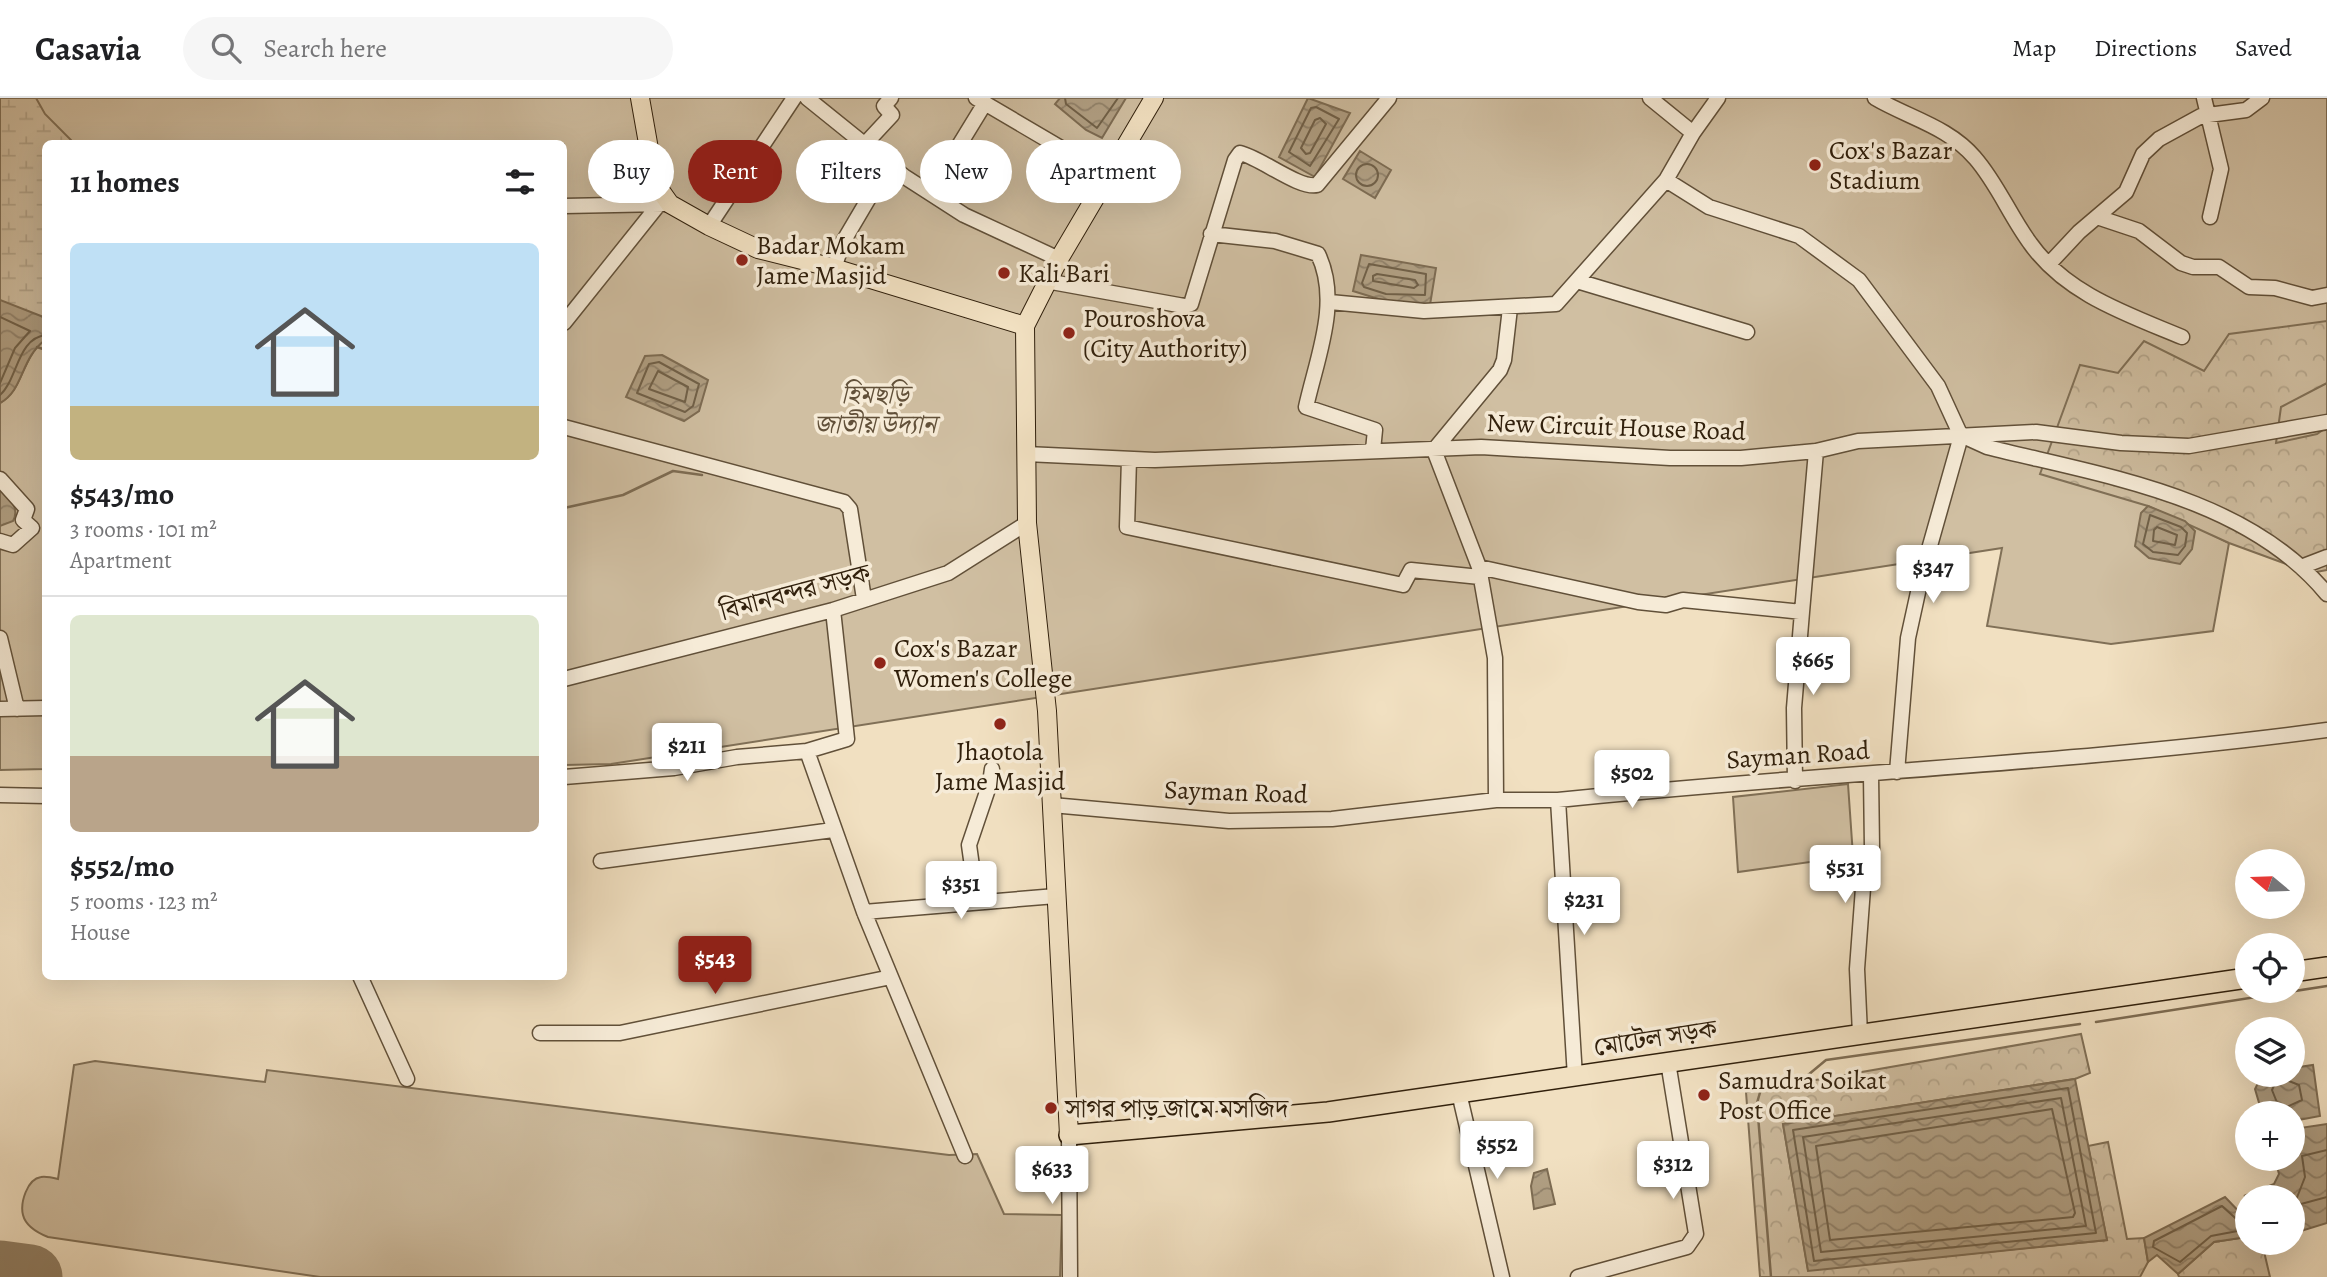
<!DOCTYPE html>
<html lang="en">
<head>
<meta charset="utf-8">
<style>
	body { margin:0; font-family:Alegreya,"Noto Serif Bengali",serif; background:#f6f6f6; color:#202124; height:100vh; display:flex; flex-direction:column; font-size:26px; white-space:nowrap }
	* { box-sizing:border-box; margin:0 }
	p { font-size:23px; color:#757577 }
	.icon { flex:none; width:38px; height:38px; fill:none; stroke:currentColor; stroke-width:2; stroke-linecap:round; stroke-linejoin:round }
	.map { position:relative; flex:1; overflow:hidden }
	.panel { position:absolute; left:42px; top:42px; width:525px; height:840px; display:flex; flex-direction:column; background:#fff; border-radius:10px; box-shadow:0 7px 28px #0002 }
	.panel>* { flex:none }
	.hud { position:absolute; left:588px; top:42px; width:665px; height:63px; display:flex; gap:14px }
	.needle { width:46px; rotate:289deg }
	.buttons { position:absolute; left:2235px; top:751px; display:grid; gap:14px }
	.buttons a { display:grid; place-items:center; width:70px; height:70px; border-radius:50%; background:#fff; box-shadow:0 7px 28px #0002; font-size:35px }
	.price { position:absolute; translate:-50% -60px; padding:0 16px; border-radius:7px; background:#fff; color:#222; font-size:23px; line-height:46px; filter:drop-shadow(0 2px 4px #0008) }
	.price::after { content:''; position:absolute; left:50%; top:42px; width:21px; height:16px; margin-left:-10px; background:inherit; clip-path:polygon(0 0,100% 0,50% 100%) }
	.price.on { background:#8f2418; color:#fff }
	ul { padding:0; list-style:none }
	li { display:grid; align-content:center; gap:14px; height:371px; padding:0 28px }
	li+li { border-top:2px solid #e0e0e0 }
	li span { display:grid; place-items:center; height:217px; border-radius:10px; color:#555 }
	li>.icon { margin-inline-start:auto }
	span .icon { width:126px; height:126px; fill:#fffc; stroke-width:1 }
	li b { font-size:30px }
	h2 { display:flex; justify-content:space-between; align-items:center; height:84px; padding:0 28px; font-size:30px }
	.tag { padding:0 24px; border-radius:32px; background:#fff; box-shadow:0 7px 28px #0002; font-size:24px; line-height:63px }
	.tag.on { background:#8f2418; color:#fff }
	header { display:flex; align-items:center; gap:42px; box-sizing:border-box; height:98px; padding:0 35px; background:#fff; border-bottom:2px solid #e0e0e0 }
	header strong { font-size:33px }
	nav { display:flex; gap:38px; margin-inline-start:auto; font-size:24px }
	.search { width:490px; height:63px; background:#f6f6f6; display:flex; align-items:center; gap:18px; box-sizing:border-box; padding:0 24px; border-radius:38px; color:#757577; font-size:26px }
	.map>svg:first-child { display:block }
</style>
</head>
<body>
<header>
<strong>Casavia</strong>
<div class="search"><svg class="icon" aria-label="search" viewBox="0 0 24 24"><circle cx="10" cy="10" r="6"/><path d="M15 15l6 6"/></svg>Search here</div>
<nav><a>Map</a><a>Directions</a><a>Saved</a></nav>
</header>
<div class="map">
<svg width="2327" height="1179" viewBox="0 0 2327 1179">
	<defs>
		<pattern id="forest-crowns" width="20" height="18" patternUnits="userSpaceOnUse" patternTransform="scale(1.75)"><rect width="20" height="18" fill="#d0bfa2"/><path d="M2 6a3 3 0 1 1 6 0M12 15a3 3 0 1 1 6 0" fill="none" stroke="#b3a48a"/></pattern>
		<pattern id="wetland-marsh" width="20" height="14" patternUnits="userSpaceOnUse" patternTransform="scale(1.75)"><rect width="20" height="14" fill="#d0bfa2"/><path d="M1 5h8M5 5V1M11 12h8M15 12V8" fill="none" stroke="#b3a48a"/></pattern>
		<pattern id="water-waves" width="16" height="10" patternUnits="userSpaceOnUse" patternTransform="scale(1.75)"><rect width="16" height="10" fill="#b09f83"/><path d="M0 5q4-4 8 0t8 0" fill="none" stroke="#90816a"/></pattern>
	</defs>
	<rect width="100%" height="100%" fill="#f1e0c1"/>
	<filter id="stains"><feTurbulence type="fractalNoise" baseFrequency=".00286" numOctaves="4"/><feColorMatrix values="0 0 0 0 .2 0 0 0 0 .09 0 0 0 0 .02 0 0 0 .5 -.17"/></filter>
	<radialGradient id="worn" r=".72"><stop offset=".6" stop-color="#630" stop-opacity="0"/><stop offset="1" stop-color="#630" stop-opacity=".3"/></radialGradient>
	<!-- green -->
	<path fill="#d0bfa2" stroke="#807057" stroke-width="2" d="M0,0H2327V391L2176,419L2229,445L2213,533L2111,546L1987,528L2002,450L611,666L564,667V46H46L45,671L0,672Z
		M1848,686L1853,758L1738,774L1733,699Z
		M95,963L265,984L267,972L949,1057L977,1056L1004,1116L1062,1117L1060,1179H320L48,1139C38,1135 26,1129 23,1117C20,1105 27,1081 41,1079C46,1078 54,1080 58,1081L74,967Z"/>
	<!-- forest -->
	<path fill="url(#forest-crowns)" stroke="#807057" stroke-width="2" d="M2327,223V285L2281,309L2276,345L2317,336L2327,329V472L2311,475L2229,445L2148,408L2040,376L2080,267L2118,275L2144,243L2204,273L2229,236Z
		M2081,936L2090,975L2075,981L1783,1026L1808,1172L2107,1142L2088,1048L2108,1044L2127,1141L2144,1140L2148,1164L2140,1179H1760L1746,994Z
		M2247,1139V1144L2262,1145L2270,1179H2179L2178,1176L2214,1144Z"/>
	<!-- wetland -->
	<path fill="url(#wetland-marsh)" stroke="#807057" stroke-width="2" d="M0,0H36L45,16L74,45L46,46L45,242C20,261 24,292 0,305Z"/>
	<!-- water -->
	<path fill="url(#water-waves)" stroke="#7d6c53" stroke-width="2" d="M1060,0H1126L1102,40L1086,32L1055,6Z
		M1308,0L1350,15L1315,79L1279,59Z
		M1360,53L1391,72L1375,100L1343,81Z
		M1361,157L1436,170L1430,207L1385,203L1353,193Z
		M0,202L46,220L45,242C20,261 24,292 0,305Z
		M662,257L708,282L699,313L684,323L626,299L645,258Z
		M0,392C10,400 20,410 13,423L0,428Z
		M2148,408L2185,423L2195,433L2192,451L2180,466L2149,460L2135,448L2141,415Z
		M2313,967L2320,1018L2293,1023L2292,1015H2262L2255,991L2262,977L2292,976L2293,970Z
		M2075,981L2107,1142L1808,1173L1783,1026Z
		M2327,1026V1125L2301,1133L2293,1131L2292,1099L2244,1098L2274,1086L2279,1076L2275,1061L2292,1060L2293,1031Z
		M1547,1071L1555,1106L1534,1111L1531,1088L1534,1075Z
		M2225,1099L2247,1122V1139L2214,1144L2178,1176L2157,1157L2148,1164L2144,1140Z"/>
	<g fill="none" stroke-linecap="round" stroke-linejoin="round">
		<!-- shore -->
		<path stroke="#706048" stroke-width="2" d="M1065,0L1066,6L1097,30L1118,0
			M1316,9L1339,21L1310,68L1289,54L1311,10Z
			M1320,20L1326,26L1310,55L1306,56L1301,50L1315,22Z
			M1356 77a11 11 0 1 1 22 0a11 11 0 1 1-22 0Z
			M1369,166L1426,176L1425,197L1386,196L1364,189L1362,185Z
			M1377,176L1415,182L1418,187L1414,190L1373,183V178Z
			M0,219L30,233L15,250L0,285
			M659,264L699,286L693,308L685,314L637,295L649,266Z
			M658,273L688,289L685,304L649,291Z
			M0,297C18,281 17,240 46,237
			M2150,417L2181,429L2187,435L2185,448L2178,457L2153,454L2143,446Z
			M2157,429L2177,437L2175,447L2153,443L2154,432Z
			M2281,980L2299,987L2302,1002L2280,1012L2272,992L2277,981Z
			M2068,990L2096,1135L1814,1163L1793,1032Z
			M2061,1000L2086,1128L1821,1154L1803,1039Z
			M2052,1011L2075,1115L2073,1119L1830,1142L1816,1048Z
			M2327,1052L2302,1058L2305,1079L2296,1102L2301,1106L2327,1099
			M2222,1108L2243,1127V1132L2211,1138L2180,1164L2153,1149L2154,1143Z"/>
		<!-- stream -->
		<path stroke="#7d6c53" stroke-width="2.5" d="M37,249L46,252
			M564,410L623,397L673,373L702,377
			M2096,924L2327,888
			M1771,1179L1757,1005L1761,991L1770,982H1802L1826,962L2080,926"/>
		<!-- taxiway -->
		<path stroke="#918066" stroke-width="26" d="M0,1173L9,1176"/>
		<!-- runway -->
		<path stroke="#918066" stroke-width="65" d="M0,1175L30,1179"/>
		<!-- minor casing -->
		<g stroke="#615039" stroke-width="17">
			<path id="minor" d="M807,0L905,79L964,117L1059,161
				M976,0L1107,77
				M1650,0L1693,35
				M1875,0C1909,20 1949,29 1975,60C1997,85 2010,118 2030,145C2066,196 2127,216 2182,239
				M2204,0L2221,71L2210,119
				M865,46L892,17L884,8L891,0
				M1666,82L1709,109L1799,138L1859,182L1938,288L1961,338
				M930,95L985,5
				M564,108L665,106
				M2097,119L2139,133L2181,165L2193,169H2219L2249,189L2275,190L2312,200L2327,197
				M709,128L794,0
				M1211,136L1275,143L1318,156C1341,204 1317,259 1306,309L1375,332L1373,352
				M2050,165L2079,134L2126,94L2143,56L2159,41L2201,18L2246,12L2262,0
				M834,170L843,144L889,66
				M1046,183L1184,208L1191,206L1235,62L1240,55C1261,60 1299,91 1317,87L1389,0
				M1577,183L1747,234
				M1330,204L1424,213L1556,206L1666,82L1693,35L1718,0
				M564,225L660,105
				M564,329L844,404L850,411L864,501
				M1965,339L1987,349C2103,378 2246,398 2327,496
				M1026,356L1155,362L1481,349L1670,360H1741L1816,353L1858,343L2036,334L2121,345L2189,348L2327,324
				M1129,361L1127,429L1403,487L1411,472L1480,479
				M0,381L27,411L23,422L32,430L13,447L0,443
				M1479,469L1638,504L1666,507L1683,502L1802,514L1816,353
				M2301,469L2327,459
				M0,540L17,611
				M564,581L833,512L948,475L1027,425
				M0,611L46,610
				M807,653L864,814L965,1058
				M1897,674L1908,540L1922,476L1961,338
				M564,679L674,670L737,659L807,653L847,641L833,512
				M1795,683L1794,610L1802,514
				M0,697L46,698
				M1496,702L1495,560L1479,469L1434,352L1500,272L1504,262L1510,210
				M1558,702L1575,979
				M1052,707L1229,723L1332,721L1496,702H1558C1814,675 2072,666 2327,632
				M601,763L833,732
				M977,804L969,747L990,685L992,671
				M864,814L1056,798
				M360,878L407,981
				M540,935H620L891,879
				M1860,936L1857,871L1863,790L1872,750L1871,677
				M1459,995L1502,1179
				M1069,1037L1070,1179
				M1578,1179L1687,1149L1696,1136L1668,964"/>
		</g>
		<!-- major casing -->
		<g stroke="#31200c" stroke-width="20">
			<path id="major" d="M640,0L655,85L670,106L709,128L758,151L834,170L1025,228
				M1069,1037L1047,613L1027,425L1025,228L1059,161L1154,0"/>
		</g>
		<!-- highway casing -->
		<g stroke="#31200c" stroke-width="22">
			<path id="highway" d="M2292,874L2327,869
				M1069,1037L1328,1014L2247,880"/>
		</g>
		<!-- minor -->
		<use href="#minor" stroke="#f6ebd7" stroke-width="14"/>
		<!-- major -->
		<use href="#major" stroke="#f1e0c1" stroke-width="18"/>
		<!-- highway -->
		<use href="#highway" stroke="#f1e0c1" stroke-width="19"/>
	</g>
	<!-- markers -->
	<g fill="#8f2418" stroke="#f6ebd7" stroke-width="2.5">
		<circle cx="1815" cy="67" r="7"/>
		<circle cx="742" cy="162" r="7"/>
		<circle cx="1004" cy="175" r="7"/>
		<circle cx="1069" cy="235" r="7"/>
		<circle cx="880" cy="565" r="7"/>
		<circle cx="1000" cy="626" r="7"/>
		<circle cx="1704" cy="997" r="7"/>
		<circle cx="1051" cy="1010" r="7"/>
	</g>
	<g text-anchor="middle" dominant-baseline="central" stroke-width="7" stroke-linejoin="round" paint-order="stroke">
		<!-- poi labels -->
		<g font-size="26" fill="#31200c" stroke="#f6ebd7" text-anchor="start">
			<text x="1829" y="52">Cox's Bazar<tspan x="1829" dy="30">Stadium</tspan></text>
			<text x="756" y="147">Badar Mokam<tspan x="756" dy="30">Jame Masjid</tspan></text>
			<text x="1018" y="175">Kali Bari</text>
			<text x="1083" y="220">Pouroshova<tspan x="1083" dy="30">(City Authority)</tspan></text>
			<text x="894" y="550">Cox's Bazar<tspan x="894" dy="30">Women's College</tspan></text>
			<text x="1000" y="653" text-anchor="middle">Jhaotola<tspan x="1000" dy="30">Jame Masjid</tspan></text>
			<text x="1718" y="982">Samudra Soikat<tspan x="1718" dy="30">Post Office</tspan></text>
			<text x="1065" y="1010">সাগর পাড় জামে মসজিদ</text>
		</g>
		<!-- park labels -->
		<g font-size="26" font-style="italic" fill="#615039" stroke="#f6ebd7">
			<text x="875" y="296">হিমছড়ি<tspan x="875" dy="30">জাতীয় উদ্যান</tspan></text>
		</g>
		<!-- street labels -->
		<g font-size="26" fill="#31200c" stroke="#f6ebd7">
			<text transform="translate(1616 329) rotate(2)">New Circuit House Road</text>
			<text transform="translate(795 494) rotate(-15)">বিমানবন্দর সড়ক</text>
			<text transform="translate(1798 657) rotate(-4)">Sayman Road</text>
			<text transform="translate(1236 694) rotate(2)">Sayman Road</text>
			<text transform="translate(1655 940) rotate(-9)">মোটেল সড়ক</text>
		</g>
	</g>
	<rect width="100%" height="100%" filter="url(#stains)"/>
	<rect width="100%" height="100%" fill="url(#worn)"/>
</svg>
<div class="buttons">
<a><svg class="needle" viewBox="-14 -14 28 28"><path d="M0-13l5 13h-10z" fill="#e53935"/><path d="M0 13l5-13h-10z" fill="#757577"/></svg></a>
<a><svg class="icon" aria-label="locate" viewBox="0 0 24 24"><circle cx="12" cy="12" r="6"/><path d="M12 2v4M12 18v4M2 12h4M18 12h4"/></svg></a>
<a><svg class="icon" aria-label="layers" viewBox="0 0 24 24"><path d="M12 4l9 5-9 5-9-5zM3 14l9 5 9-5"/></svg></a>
<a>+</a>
<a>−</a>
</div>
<b class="price" style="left:1933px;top:507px">$347</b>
<b class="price" style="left:1813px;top:599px">$665</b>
<b class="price" style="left:687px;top:685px">$211</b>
<b class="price" style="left:1632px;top:712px">$502</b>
<b class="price" style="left:1845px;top:807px">$531</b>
<b class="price" style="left:961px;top:823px">$351</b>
<b class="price" style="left:1584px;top:839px">$231</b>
<b class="price on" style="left:715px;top:898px">$543</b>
<b class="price" style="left:1497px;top:1083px">$552</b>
<b class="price" style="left:1673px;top:1103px">$312</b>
<b class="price" style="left:1052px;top:1108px">$633</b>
<div class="hud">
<a class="tag">Buy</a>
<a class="tag on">Rent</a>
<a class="tag">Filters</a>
<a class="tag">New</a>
<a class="tag">Apartment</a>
</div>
<section class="panel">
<h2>11 homes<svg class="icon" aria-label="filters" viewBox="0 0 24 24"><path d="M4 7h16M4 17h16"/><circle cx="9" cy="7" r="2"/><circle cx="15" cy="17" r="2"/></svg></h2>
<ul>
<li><span style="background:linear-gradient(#bfe0f5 75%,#c2b280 0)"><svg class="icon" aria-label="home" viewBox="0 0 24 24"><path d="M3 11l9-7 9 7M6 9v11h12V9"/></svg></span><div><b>$543/mo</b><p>3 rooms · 101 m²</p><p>Apartment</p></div></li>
<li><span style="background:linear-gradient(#dfe7d0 65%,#b9a48a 0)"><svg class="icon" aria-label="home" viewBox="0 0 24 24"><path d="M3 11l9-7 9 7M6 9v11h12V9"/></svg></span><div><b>$552/mo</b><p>5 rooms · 123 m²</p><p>House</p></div></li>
</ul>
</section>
</div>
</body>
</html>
